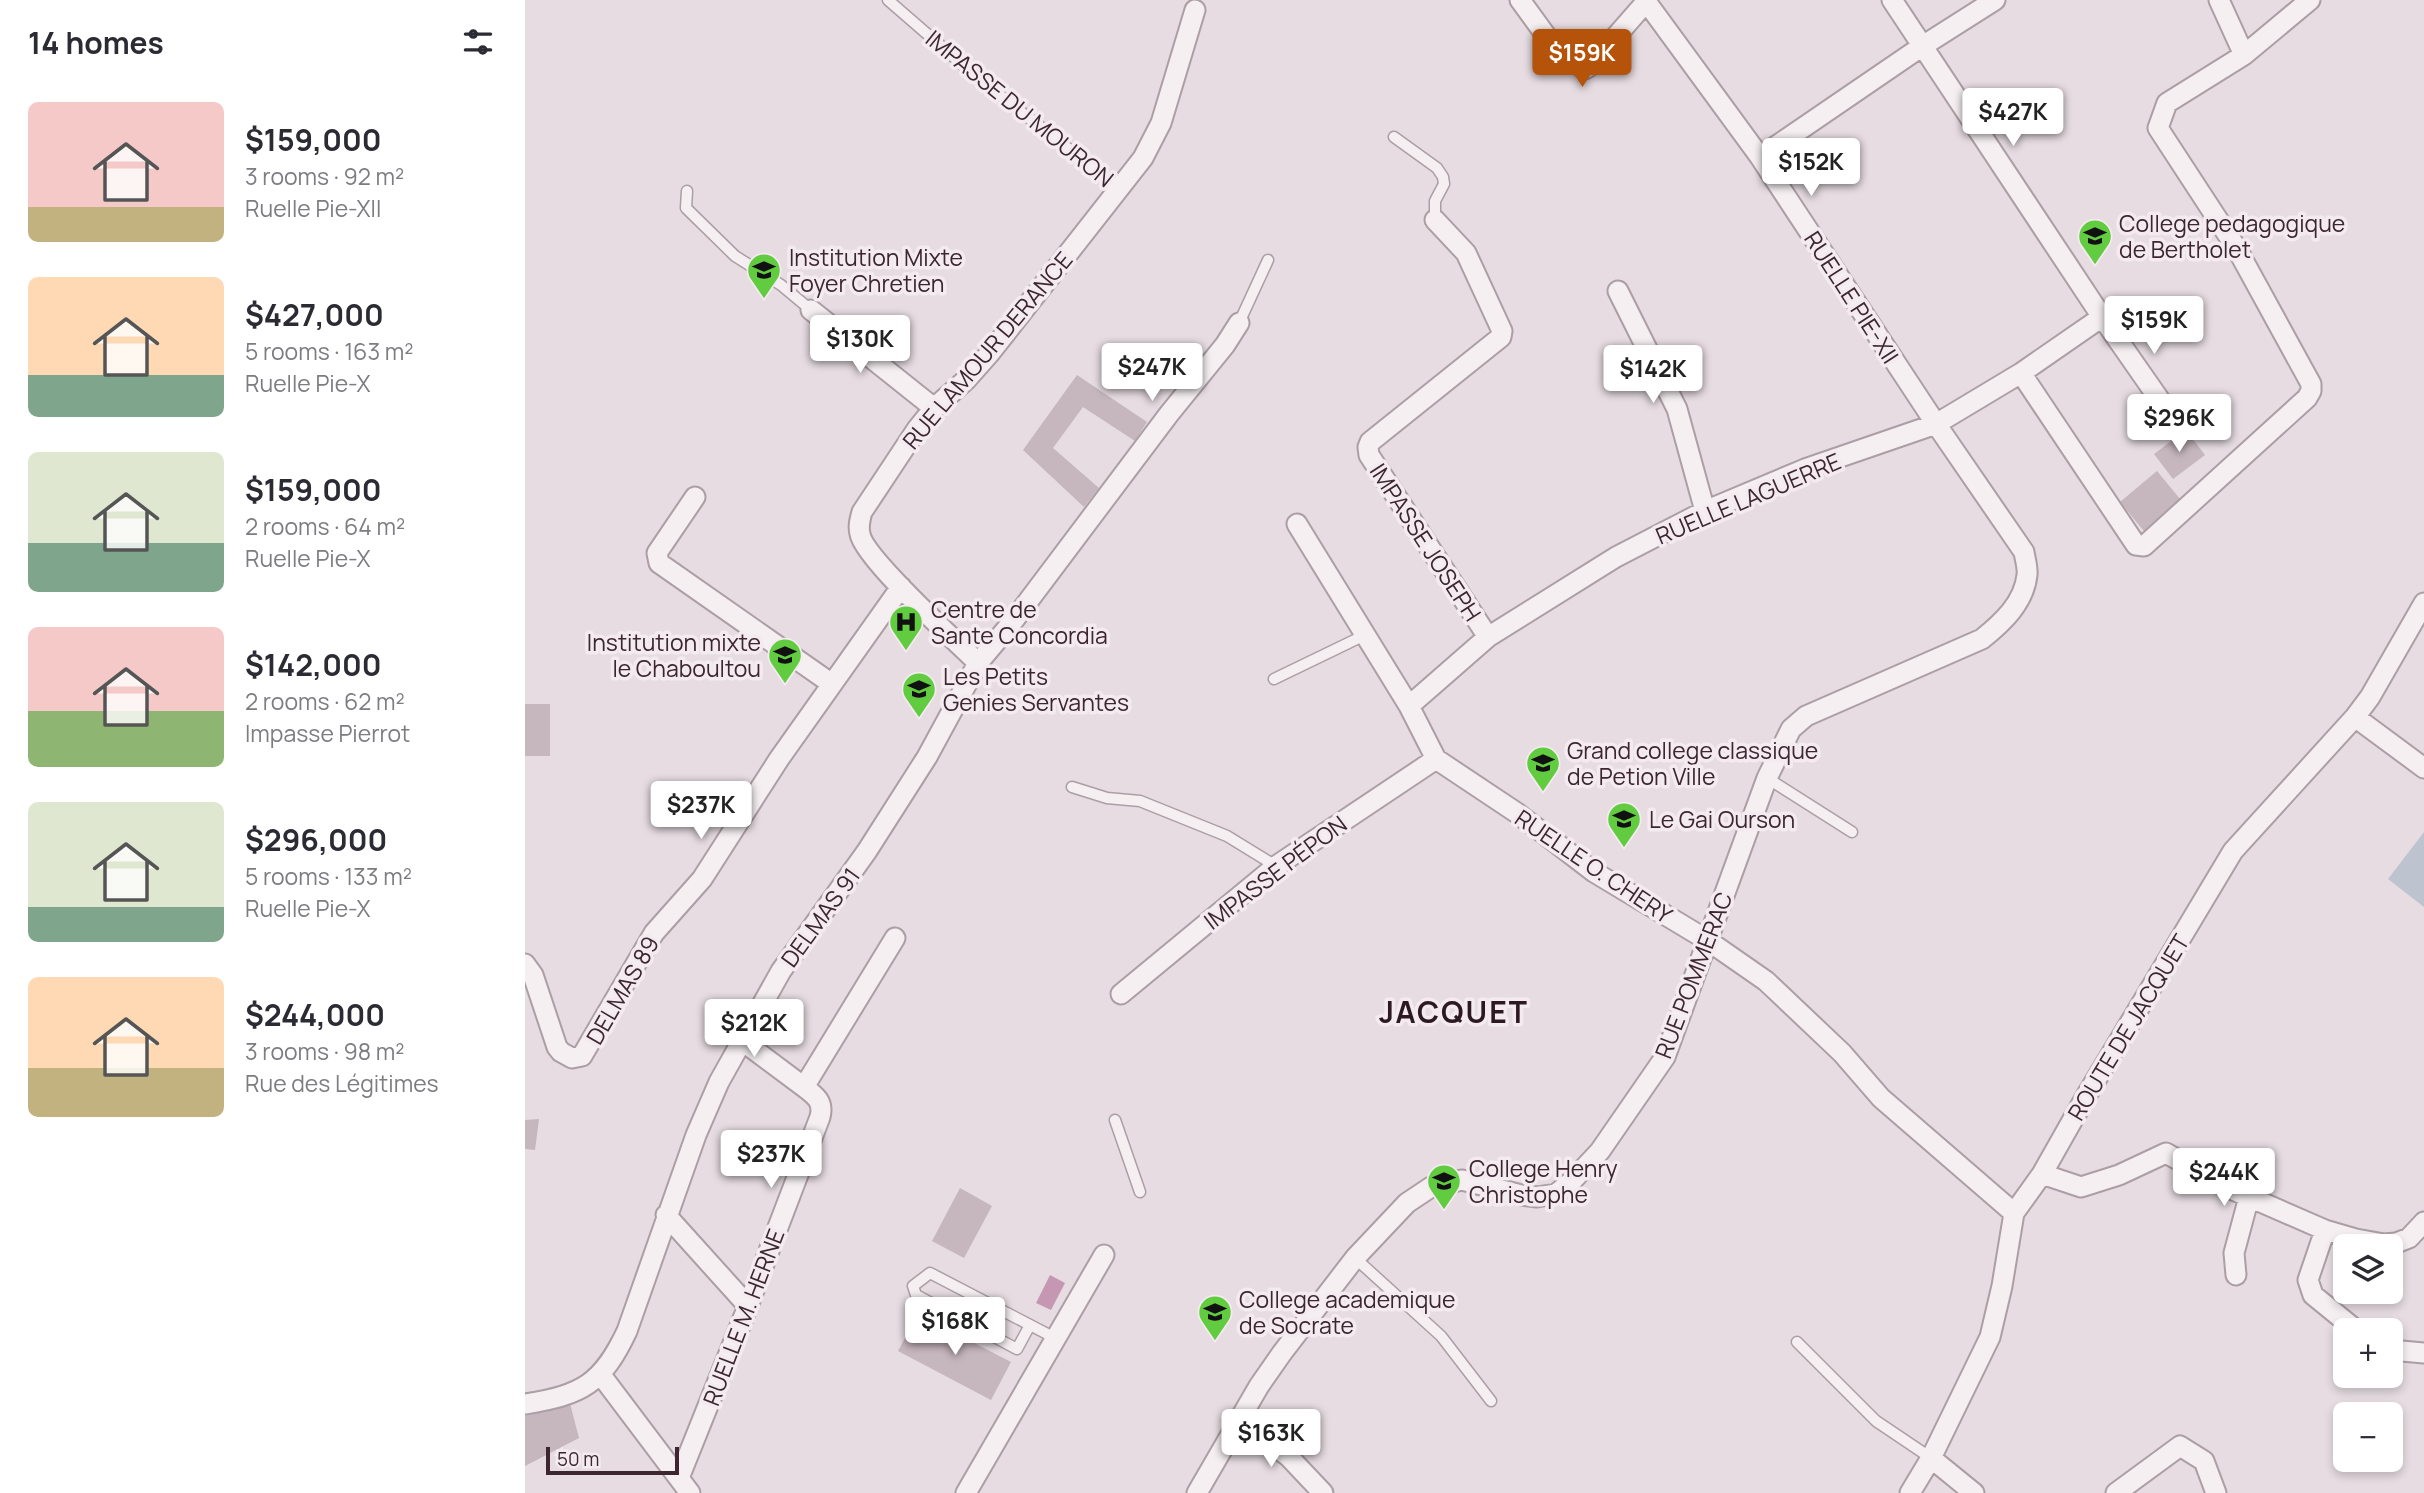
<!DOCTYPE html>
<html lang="en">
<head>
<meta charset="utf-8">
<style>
	body { margin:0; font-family:Manrope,sans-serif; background:#f2f2f3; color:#2b2b33; height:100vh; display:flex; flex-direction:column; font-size:26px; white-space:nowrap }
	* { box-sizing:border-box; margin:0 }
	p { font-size:23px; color:#7c7c81 }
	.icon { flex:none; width:38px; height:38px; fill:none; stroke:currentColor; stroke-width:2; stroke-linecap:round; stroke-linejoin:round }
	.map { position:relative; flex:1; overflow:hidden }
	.drawer { display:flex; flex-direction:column; background:#fff; width:525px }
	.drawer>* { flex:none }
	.controls { position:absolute; left:1808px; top:1234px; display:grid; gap:14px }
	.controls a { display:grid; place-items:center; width:70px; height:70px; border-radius:10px; background:#fff; box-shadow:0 4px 10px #0003; font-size:35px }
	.scale { position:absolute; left:21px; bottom:18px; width:133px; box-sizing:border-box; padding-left:7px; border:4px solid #3c2630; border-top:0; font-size:19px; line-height:24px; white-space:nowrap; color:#3c2630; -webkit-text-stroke:5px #f4ebf0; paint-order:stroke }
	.price { position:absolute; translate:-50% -60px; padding:0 16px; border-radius:7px; background:#fff; color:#222; font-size:23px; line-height:46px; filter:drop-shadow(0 2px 4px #0008) }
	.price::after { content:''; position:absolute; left:50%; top:42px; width:21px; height:16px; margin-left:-10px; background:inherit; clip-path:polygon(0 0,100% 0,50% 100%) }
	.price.current { background:#b45309; color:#fff }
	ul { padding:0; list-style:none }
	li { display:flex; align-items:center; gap:21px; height:175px; padding:0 28px }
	li span { display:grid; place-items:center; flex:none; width:196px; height:140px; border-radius:10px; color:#555 }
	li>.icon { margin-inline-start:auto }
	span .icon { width:84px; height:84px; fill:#fffc; stroke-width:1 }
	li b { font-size:30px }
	h2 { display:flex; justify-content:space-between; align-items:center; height:84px; padding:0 28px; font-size:30px }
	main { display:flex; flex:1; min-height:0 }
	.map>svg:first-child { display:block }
</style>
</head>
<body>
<main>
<section class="drawer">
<h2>14 homes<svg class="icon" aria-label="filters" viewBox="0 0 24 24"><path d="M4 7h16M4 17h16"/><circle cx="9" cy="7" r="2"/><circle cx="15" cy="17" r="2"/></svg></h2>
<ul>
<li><span style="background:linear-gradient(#f6c9c9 75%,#c2b280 0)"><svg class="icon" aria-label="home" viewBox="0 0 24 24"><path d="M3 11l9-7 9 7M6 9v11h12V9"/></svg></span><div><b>$159,000</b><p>3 rooms · 92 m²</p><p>Ruelle Pie-XII</p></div></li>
<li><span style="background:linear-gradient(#ffd9b3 70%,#7fa58c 0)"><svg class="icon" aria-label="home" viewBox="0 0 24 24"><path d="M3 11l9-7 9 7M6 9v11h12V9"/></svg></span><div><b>$427,000</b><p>5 rooms · 163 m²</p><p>Ruelle Pie-X</p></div></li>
<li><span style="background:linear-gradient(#dfe7d0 65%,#7fa58c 0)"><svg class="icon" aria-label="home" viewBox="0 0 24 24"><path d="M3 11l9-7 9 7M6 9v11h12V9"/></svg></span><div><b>$159,000</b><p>2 rooms · 64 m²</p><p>Ruelle Pie-X</p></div></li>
<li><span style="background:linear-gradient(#f6c9c9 60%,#8fb573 0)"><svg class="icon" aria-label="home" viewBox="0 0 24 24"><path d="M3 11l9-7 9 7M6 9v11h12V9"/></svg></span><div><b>$142,000</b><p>2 rooms · 62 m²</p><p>Impasse Pierrot</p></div></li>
<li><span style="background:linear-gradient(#dfe7d0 75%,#7fa58c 0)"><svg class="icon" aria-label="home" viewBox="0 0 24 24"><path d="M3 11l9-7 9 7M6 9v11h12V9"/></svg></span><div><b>$296,000</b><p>5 rooms · 133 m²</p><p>Ruelle Pie-X</p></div></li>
<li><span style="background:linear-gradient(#ffd9b3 65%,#c2b280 0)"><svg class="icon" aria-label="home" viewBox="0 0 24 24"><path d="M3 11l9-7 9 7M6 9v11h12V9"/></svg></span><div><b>$244,000</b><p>3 rooms · 98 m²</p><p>Rue des Légitimes</p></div></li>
</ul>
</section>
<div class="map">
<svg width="1899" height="1493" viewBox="0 0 1899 1493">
	<rect width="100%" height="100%" fill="#e6dce1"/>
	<!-- green -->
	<path fill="#bdc4d0" d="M1899,832V907L1863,879Z"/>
	<!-- water -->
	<path fill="#c697b2" d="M525,1275L540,1283L526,1310L511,1303Z"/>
	<!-- building -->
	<path fill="#c6b6bd" d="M552,375L622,422L610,441L558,407L528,448L574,488L559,507L498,450Z
		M1661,430L1680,455L1648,479L1629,454Z
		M1632,471L1660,505L1623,536L1595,502Z
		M0,704H25V756H0Z
		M14,1119L10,1150L0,1149V1120Z
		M435,1188L467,1206L439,1258L407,1241Z
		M393,1314L486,1362L466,1400L373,1351Z
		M43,1396L54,1438L0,1466V1415Z"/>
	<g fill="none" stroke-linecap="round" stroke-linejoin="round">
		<!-- lane casing -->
		<g stroke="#ac9ea5" stroke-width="13">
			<path id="lane" d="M363,0L454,79L595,189
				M869,137L912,168L918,177L919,184L910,201V220
				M162,191L161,208L210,256L256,285L286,310
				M714,323L743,260
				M749,679L840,635
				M1242,778L1327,832
				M547,787L582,798L615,801L702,836L751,866
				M590,1120L615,1192
				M830,1258L916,1336L966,1401
				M505,1325L492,1349L391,1295L388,1286L405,1273L530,1338
				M1272,1342L1351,1421L1406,1458"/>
		</g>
		<!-- street casing -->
		<g stroke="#ac9ea5" stroke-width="23">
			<path id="street" d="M995,0L1030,48L1060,69L1065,66L1121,2
				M1367,0L1577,317L1648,419
				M1694,0L1719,55
				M1235,157L1396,47L1470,0
				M910,220L941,253L977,331L976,337L845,442L843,447L844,455L963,637
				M1093,291L1152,409L1180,511
				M286,310L409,408
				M1496,373L1611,545L1619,546L1782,398L1786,391V384L1712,249L1633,128L1642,103L1719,55L1785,0
				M170,497L132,553L134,563L307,684
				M772,524L884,706L911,759L992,813L1069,872L1182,940L1241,981L1317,1053L1356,1098L1489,1213
				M453,663C431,641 339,558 335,534C333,526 335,519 337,512L392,429L409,408L442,379L465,353L618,158L636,123L670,10
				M884,706L963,637L1091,557L1180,511L1280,469L1411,424L1496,373L1577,317
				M1830,717L1899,768
				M0,964L8,975L32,1047L36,1052L47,1058L57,1056L129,933L177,879L254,759L376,587
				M596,994L751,866L911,759
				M216,1040L279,1087
				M1517,1174L1556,1187L1594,1175L1641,1153L1699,1186L1800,1230L1831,1239L1859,1244L1871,1243L1884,1238L1899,1222
				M141,1215L223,1306
				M1800,1230L1783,1280L1788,1295L1831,1330
				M1711,1275L1709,1253L1724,1197
				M1866,1350L1899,1353
				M76,1375L165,1493
				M0,1404C57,1395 77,1384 102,1331L171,1135L194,1082L256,971L342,851L402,757L453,663L489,620L644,414L700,345L714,323
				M715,1420L764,1457L798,1493
				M1406,1458L1449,1493
				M154,1478L223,1306L295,1117C299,1102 291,1096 279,1087L370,938
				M441,1493L579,1255
				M672,1493L734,1386L757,1353L830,1258L882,1203L906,1187L937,1180L996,1195L1012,1197L1031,1194L1046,1182L1075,1151L1140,1057L1242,778L1266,729L1281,716L1457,639C1477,623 1499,603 1502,575C1503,568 1500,559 1499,552L1411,424L1235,157L1120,0
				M1385,1493L1406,1458L1465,1337L1477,1286L1489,1213L1517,1174L1560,1098L1708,851L1830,717L1845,697L1899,603
				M1591,1493L1655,1446L1679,1461L1691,1493"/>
		</g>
		<!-- lane -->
		<use href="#lane" stroke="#f5eff1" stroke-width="10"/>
		<!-- street -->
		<use href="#street" stroke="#f5eff1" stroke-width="19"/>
	</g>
	<!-- icons -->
	<defs>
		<g id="school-pin" transform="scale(1.75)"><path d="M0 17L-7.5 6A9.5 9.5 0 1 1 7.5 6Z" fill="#61cc40" stroke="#f4ebf0"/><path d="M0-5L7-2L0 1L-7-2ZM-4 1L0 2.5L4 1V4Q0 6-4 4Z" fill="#111"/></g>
		<g id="hospital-pin" transform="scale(1.75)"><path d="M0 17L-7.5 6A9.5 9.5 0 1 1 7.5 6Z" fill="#61cc40" stroke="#f4ebf0"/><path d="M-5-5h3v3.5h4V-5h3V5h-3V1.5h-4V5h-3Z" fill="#111"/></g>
	</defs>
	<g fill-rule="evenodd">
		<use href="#school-pin" x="1570" y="236"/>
		<use href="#school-pin" x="239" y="270"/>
		<use href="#hospital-pin" x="381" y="622"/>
		<use href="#school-pin" x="260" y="655"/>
		<use href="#school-pin" x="394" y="689"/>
		<use href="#school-pin" x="1018" y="763"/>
		<use href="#school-pin" x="1099" y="819"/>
		<use href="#school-pin" x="919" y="1181"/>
		<use href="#school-pin" x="690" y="1312"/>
	</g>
	<g text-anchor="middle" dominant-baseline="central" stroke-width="7" stroke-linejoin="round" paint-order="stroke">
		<!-- street labels -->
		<g font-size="23" fill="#3c2630" stroke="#f4ebf0">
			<text transform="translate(495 108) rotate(39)">IMPASSE DU MOURON</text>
			<text transform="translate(1327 297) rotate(57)">RUELLE PIE-XII</text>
			<text transform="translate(462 350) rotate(-50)">RUE LAMOUR DERANCE</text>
			<text transform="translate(1223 498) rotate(-23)">RUELLE LAGUERRE</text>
			<text transform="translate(901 542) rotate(57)">IMPASSE JOSEPH</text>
			<text transform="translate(1069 866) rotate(34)">RUELLE O. CHERY</text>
			<text transform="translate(750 872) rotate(-37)">IMPASSE PÉPON</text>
			<text transform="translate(295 917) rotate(-54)">DELMAS 91</text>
			<text transform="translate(1168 975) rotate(-69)">RUE POMMERAC</text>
			<text transform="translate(97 990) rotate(-60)">DELMAS 89</text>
			<text transform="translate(1603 1027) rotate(-59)">ROUTE DE JACQUET</text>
			<text transform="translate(218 1317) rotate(-69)">RUELLE M. HERNE</text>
		</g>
		<!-- poi labels -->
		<g font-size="23" fill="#3c2630" stroke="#f4ebf0" text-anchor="start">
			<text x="1594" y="223">College pedagogique<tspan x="1594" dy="26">de Bertholet</tspan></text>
			<text x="264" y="257">Institution Mixte<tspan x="264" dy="26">Foyer Chretien</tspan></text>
			<text x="406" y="609">Centre de<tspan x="406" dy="26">Sante Concordia</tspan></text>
			<text x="236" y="642" text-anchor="end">Institution mixte<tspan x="236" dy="26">le Chaboultou</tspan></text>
			<text x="418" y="676">Les Petits<tspan x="418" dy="26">Genies Servantes</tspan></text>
			<text x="1042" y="750">Grand college classique<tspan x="1042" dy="26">de Petion Ville</tspan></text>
			<text x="1124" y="819">Le Gai Ourson</text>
			<text x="944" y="1168">College Henry<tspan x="944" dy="26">Christophe</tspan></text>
			<text x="714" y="1299">College academique<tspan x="714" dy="26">de Socrate</tspan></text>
		</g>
		<!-- district labels -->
		<g font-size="30" font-weight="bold" letter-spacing="2" fill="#2d1921" stroke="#f4ebf0">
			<text x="929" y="1011">JACQUET</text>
		</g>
	</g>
</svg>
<div class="controls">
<a><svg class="icon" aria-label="layers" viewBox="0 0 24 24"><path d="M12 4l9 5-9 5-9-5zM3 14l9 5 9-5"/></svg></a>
<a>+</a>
<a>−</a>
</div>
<div class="scale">50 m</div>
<b class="price current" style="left:1057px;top:89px">$159K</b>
<b class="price" style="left:1488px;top:148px">$427K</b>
<b class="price" style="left:1286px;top:198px">$152K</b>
<b class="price" style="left:1629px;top:356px">$159K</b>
<b class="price" style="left:335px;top:375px">$130K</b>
<b class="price" style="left:627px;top:403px">$247K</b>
<b class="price" style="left:1128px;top:405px">$142K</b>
<b class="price" style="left:1654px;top:454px">$296K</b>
<b class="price" style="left:176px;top:841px">$237K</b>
<b class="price" style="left:229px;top:1059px">$212K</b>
<b class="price" style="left:246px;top:1190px">$237K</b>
<b class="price" style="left:1699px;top:1208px">$244K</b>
<b class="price" style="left:430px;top:1357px">$168K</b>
<b class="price" style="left:746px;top:1469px">$163K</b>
</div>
</main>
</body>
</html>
